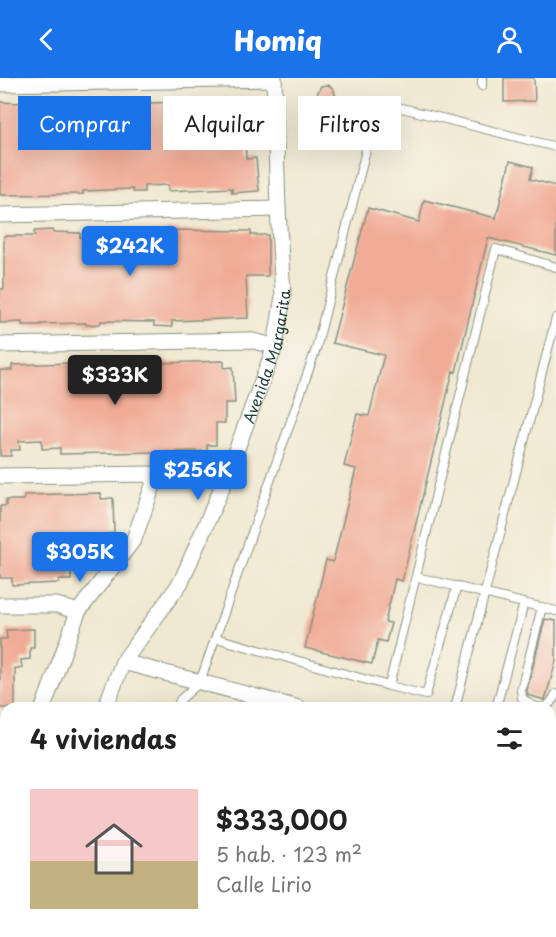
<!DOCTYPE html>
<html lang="es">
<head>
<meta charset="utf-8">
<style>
	body { margin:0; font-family:"Playpen Sans",sans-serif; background:#f6f6f6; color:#222; height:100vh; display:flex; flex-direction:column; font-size:22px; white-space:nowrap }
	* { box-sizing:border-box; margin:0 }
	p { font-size:20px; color:#767676 }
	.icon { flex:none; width:33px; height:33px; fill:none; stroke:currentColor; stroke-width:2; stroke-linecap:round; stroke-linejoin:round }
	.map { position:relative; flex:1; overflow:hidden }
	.details { position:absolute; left:0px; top:624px; width:556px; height:236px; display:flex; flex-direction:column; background:#fff; border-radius:18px 18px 0 0; box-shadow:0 6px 24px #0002 }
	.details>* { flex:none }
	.hud { position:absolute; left:18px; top:18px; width:520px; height:54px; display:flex; gap:12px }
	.price { position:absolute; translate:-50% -51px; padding:0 14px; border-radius:6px; background:#1a73e8; color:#fff; font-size:20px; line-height:39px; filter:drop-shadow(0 2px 3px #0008) }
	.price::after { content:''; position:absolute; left:50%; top:36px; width:18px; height:14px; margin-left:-9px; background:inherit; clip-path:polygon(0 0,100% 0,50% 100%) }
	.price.current { background:#222; color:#fff }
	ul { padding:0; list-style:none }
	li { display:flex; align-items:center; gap:18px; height:150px; padding:0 30px }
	li span { display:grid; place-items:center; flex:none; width:168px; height:120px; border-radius:0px; color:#555 }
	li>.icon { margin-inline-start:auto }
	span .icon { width:72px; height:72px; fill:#fffc; stroke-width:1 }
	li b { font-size:26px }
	h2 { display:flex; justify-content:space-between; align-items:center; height:72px; padding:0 30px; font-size:26px }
	.chip { padding:0 21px; border-radius:0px; background:#fff; box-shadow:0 6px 24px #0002; font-size:21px; line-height:54px }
	.chip.current { background:#1a73e8; color:#fff }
	header { display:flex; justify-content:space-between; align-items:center; height:78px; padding:0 30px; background:#1a73e8; color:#fff; font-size:27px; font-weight:800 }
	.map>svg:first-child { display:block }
</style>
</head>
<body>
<header><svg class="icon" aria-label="back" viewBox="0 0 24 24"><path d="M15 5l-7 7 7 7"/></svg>Homiq<svg class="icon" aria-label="person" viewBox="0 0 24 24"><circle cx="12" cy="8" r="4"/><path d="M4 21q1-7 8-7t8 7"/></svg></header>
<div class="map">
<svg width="556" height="859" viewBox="0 0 556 859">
	<rect width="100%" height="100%" fill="#f7f3e8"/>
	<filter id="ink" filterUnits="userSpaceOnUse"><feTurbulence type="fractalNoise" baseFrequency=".0167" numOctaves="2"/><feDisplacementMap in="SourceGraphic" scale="12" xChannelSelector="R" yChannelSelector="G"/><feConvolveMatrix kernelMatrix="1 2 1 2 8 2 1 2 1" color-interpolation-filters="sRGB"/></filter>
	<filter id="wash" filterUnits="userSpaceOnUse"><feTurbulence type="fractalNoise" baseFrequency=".008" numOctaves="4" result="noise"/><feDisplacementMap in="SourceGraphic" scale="24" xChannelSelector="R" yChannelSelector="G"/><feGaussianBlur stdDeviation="1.35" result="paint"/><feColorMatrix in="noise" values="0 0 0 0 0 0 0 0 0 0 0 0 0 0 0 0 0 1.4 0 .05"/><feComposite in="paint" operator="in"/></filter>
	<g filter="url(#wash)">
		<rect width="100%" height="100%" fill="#f0e8d0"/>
		<g id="blocks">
			<!-- building -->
			<path fill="#f1ac96" d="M504,0H534L535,23L504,24Z
				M328,7L333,10L335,16L333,41L322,43L323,26L319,22L317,16L321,8Z
				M150,22V25L248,22V28H257L256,55H247V59H245L246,81L256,80L259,113L232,115V110L168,113V107L144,108V114H133V111L83,113V116L0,117V24L64,27L130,26V23Z
				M510,83L533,89L530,101L556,108V177L488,160L456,294L453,293L402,503L395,501L385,544L391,545L386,564L378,562L372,586L305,570L326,482L333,484L356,391L344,388L357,336L369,338L384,277L332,265L368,130L419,144L424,122L496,140Z
				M53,152V154L80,155V159L103,160V156L167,155V152L251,153V157H268V198H246L248,240L172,243V249L154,248V244L101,243L100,246L86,247V245L41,246V247H22V244L0,245V211H4V158H35L34,153Z
				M158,282V285L224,283V290L233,289L235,325H225V345H216V367H207V373L60,376V370L42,371V362L19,363L20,372H11V378H0V292H12V287Z
				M101,415V421L113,420L114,455L106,456V476L71,477V502H59V505L12,507V500H0V428H6V422H24V417Z
				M545,541L556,543V583L545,622L528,617L527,612Z
				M34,551V570H30V581L21,582L22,590H15V630H0V561H7L6,552Z"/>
		</g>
	</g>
	<g filter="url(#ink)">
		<use href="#blocks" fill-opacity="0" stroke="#889282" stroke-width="1.5"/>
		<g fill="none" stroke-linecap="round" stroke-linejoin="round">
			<!-- service casing -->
			<g stroke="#889282" stroke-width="10">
				<path id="service" d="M482,0V8
					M417,499L556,533
					M542,529L521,612L522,620C536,632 547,635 556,616
					M216,560L389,608L496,171L556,189
					M389,608L426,617L457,508
					M177,630L180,622L200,604L316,271L378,24L556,69
					M455,630L556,240
					M498,630L497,626L524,525
					M550,652L556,654
					M550,752L556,754
					M103,859L105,854
					M375,859L377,854"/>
			</g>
			<!-- minor casing -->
			<g stroke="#889282" stroke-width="17">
				<g id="minor">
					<path d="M0,6L274,1"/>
					<path d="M0,137L278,131"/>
					<path d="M0,267L248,262L275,268"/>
					<path d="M0,398L157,396L226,400"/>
					<path d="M0,527H57L78,534"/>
					<path d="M123,584L299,630"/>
					<path d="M43,630L78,534L134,461L157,396"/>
					<path id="s1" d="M105,630L123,584L181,504L226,400L275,268L283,218L278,131L274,0"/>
					<path d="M0,660H6"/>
					<path d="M550,697L556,698"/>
					<path d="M0,787H6"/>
					<path d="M52,859L54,854"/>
				</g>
			</g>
			<!-- service -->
			<use href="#service" stroke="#fff" stroke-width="8"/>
			<!-- minor -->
			<use href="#minor" stroke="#fff" stroke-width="15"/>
		</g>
	</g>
	<g text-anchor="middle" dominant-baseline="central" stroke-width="4.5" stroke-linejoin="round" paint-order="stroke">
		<!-- street labels -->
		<g font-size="15" fill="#1f3d34" stroke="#f7f3e8">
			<text stroke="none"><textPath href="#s1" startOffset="390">Avenida Margarita</textPath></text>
		</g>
	</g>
</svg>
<b class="price" style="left:130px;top:199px">$242K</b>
<b class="price current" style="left:115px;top:328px">$333K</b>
<b class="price" style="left:198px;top:423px">$256K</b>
<b class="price" style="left:80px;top:505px">$305K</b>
<div class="hud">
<a class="chip current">Comprar</a>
<a class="chip">Alquilar</a>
<a class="chip">Filtros</a>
</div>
<section class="details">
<h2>4 viviendas<svg class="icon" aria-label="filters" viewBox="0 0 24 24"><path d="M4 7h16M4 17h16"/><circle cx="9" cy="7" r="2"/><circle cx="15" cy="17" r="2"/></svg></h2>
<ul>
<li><span style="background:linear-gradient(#f6c9c9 60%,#c2b280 0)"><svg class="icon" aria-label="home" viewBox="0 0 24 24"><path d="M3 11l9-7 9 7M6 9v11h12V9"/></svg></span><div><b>$333,000</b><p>5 hab. · 123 m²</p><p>Calle Lirio</p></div></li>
</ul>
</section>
</div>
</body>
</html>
